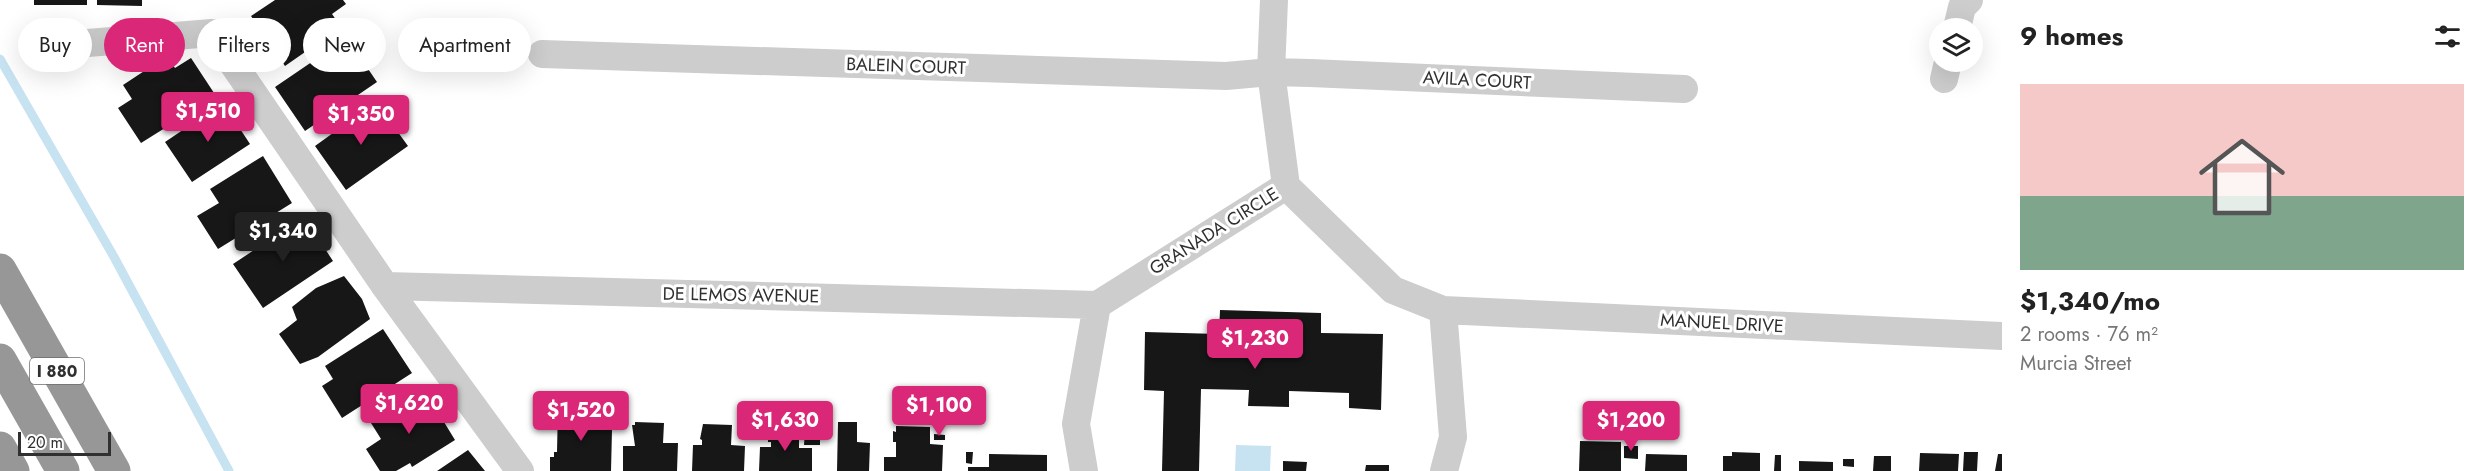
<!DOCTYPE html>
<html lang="en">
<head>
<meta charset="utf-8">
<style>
	body { margin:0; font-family:Jost,sans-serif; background:#f2f2f2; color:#222; height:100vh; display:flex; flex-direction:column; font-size:22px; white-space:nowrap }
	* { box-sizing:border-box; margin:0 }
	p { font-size:20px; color:#767676 }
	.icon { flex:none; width:33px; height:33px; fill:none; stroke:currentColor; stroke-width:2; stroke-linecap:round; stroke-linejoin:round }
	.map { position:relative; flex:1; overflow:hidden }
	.drawer { display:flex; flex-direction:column; background:#fff; width:480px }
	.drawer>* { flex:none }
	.guide { position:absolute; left:18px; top:18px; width:570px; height:54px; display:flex; gap:12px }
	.controls { position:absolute; left:1929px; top:18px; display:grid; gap:12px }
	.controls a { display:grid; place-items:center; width:54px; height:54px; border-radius:50%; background:#fff; box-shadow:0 6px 24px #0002; font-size:30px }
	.scale { position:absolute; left:18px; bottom:15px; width:93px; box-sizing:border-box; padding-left:6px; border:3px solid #303030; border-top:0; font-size:16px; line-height:21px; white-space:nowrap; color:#303030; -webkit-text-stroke:4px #fff; paint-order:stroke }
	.price { position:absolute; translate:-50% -51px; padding:0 14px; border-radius:6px; background:#db2777; color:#fff; font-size:20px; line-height:39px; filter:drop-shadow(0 2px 3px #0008) }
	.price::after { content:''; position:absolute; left:50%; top:36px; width:18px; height:14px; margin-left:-9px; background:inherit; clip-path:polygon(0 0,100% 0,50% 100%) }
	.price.current { background:#222; color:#fff }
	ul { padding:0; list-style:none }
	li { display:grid; align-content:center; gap:12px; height:318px; padding:0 18px }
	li+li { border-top:2px solid #e0e0e0 }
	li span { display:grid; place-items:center; height:186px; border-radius:0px; color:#555 }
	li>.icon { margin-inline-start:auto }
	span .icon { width:108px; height:108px; fill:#fffc; stroke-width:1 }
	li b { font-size:26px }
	h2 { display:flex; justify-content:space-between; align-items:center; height:72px; padding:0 18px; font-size:26px }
	.tag { padding:0 21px; border-radius:27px; background:#fff; box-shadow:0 6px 24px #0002; font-size:21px; line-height:54px }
	.tag.current { background:#db2777; color:#fff }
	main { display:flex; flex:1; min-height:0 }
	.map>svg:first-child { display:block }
</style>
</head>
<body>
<main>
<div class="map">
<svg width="2002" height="471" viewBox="0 0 2002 471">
	<rect width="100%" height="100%" fill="#fff"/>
	<!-- water -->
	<path fill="#c7e2f0" d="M1236,445L1271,446L1270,471H1235Z"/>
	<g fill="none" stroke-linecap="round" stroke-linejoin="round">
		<!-- stream -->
		<path stroke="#c7e2f0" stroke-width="9" d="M0,59L114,257L229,471"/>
	</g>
	<!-- building -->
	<path fill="#171717" d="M34,0H87V5H34Z
		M97,0H142V6L97,5Z
		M275,0H343L346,4L332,14L341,27L285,66L251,16Z
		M347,38L377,82L305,131L275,87Z
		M167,56L175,68L191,58L216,96L141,143L118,108L132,99L123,85Z
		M376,102L408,146L346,190L315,146Z
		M223,103L250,144L192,182L165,142Z
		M263,156L292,203L218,249L197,216L219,203L210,189Z
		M304,217L333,261L263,308L233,264Z
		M344,276L362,299L370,319L318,357L300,364L279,334L297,320L292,307L316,288Z
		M1220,310L1321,313V333L1383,334L1381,410L1349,408V393L1289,391V407L1248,406L1249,390L1201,389L1199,471H1162L1164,391L1144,390L1145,332L1219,334Z
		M383,329L412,373L342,418L322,386L333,379L325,366Z
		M425,391L455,440L412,467L410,463L396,471H380L366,449L381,439L371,423Z
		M558,405L596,406L595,429L612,430L611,471H550V457H554V452H557Z
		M635,422L664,423L663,443H678L677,471H623V446H635L632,425H635Z
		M838,422H857V442L870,443L869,471H837Z
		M703,424L732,425L731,445L745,446L744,471H692L693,445H702V440L700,439Z
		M772,426L799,428V448H812V471H759L760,447H771V442H768V431H772Z
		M896,426L930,427V444L943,445L942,471H884V457H896V442H893V431L896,432Z
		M805,429H820V445H804Z
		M934,434L945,435V440H934Z
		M1580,441L1621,442V471H1579Z
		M1624,446H1638V459L1624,458Z
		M468,450L485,471H437Z
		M966,452H973L972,464L966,463Z
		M1732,452L1760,453V471H1723V456H1732Z
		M1964,452H1978L1977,471H1963Z
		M1920,453L1959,454L1958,471H1919Z
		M989,454L1047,455V471H968V467H989Z
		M1646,454L1687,455V471H1645Z
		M1998,454H2002V471H1995Z
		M1775,455H1781V471H1774Z
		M1874,456H1891V471H1873Z
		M1843,459H1854V467L1843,466Z
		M1283,461L1307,462L1306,471H1283Z
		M1799,461L1833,462V471H1799Z
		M1366,465H1389V471H1365Z"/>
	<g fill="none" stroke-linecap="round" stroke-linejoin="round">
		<!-- street -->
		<path stroke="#cdcdcd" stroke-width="28" d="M1274,0L1271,72L1286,186
			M1957,28L1962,7L1969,0
			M75,44L212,33L385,286L520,471
			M542,54L1226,76L1271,72L1310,73L1684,89
			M1944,79L1948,62
			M385,286L1097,305
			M1443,310L1453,437L1444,471
			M1084,471L1076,424L1097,305L1286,186L1393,290L1443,310L2002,336"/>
		<!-- highway -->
		<path stroke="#979797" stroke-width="33" d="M0,270L114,471
			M0,360L63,471
			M0,448L13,471"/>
	</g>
	<g text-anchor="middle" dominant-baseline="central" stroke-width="6" stroke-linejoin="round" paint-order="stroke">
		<!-- shield labels -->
		<rect fill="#fff" stroke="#6e6e6e" stroke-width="1.5" x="30" y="358" width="54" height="26" rx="4.5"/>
		<g font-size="16" font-weight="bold" fill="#303030">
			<text x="57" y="371">I 880</text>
		</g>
		<!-- street labels -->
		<g font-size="18" fill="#303030" stroke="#fff">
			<text transform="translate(906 66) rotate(2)">BALEIN COURT</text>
			<text transform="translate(1477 80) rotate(3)">AVILA COURT</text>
			<text transform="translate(1214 231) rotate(-32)">GRANADA CIRCLE</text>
			<text transform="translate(741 295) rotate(1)">DE LEMOS AVENUE</text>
			<text transform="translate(1722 323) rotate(3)">MANUEL DRIVE</text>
		</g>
	</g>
</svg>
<div class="controls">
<a><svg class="icon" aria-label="layers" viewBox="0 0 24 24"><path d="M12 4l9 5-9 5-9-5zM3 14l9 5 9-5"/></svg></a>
</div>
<div class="scale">20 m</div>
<b class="price" style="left:208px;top:143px">$1,510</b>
<b class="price" style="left:361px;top:146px">$1,350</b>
<b class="price current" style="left:283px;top:263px">$1,340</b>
<b class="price" style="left:1255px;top:370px">$1,230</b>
<b class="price" style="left:409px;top:435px">$1,620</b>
<b class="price" style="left:939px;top:437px">$1,100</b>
<b class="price" style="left:581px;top:442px">$1,520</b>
<b class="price" style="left:785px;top:452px">$1,630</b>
<b class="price" style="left:1631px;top:452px">$1,200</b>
<div class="guide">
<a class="tag">Buy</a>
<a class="tag current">Rent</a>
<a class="tag">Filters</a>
<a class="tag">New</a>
<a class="tag">Apartment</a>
</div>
</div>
<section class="drawer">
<h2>9 homes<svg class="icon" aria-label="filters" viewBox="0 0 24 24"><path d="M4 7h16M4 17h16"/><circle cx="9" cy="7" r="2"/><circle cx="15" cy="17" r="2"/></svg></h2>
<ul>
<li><span style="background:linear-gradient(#f6c9c9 60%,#7fa58c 0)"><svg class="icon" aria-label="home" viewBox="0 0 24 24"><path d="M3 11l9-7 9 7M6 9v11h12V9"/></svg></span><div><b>$1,340/mo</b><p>2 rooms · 76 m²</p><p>Murcia Street</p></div></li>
</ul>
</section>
</main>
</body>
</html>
